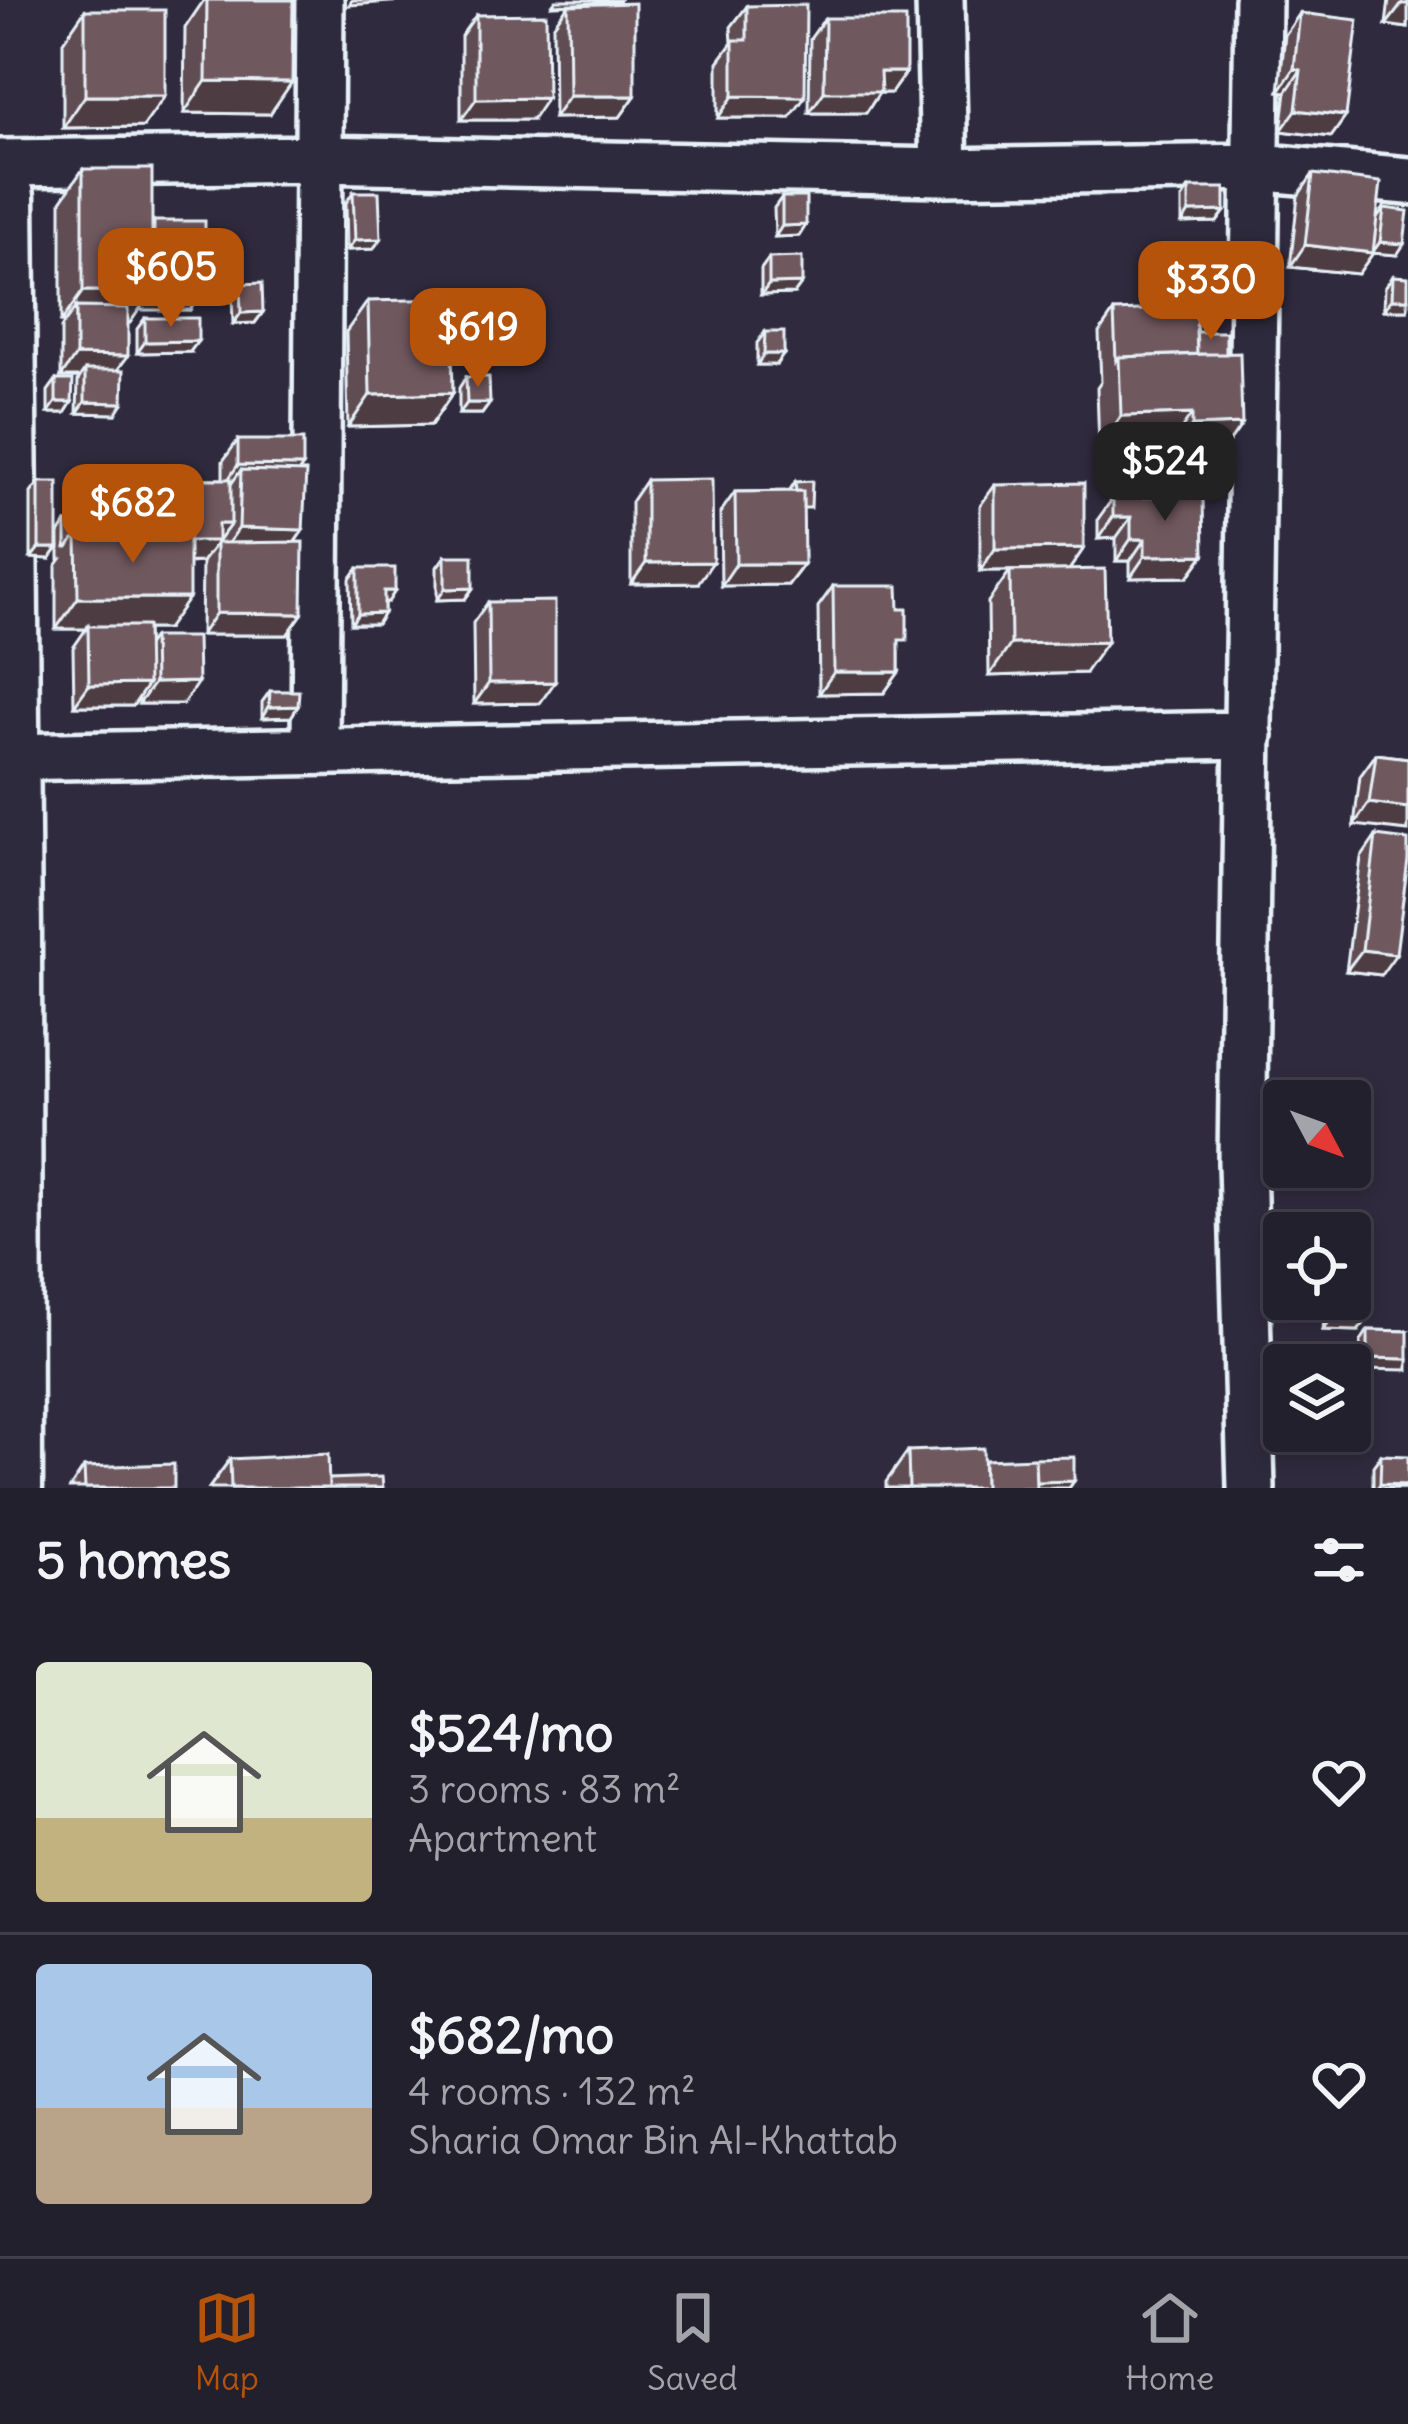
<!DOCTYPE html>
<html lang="en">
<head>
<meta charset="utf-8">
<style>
	body { margin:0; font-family:Delius,sans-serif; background:#2f2d3a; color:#f1f3f6; height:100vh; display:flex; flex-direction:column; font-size:45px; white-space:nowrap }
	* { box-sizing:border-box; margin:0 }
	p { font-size:39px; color:#a3a3aa }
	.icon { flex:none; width:66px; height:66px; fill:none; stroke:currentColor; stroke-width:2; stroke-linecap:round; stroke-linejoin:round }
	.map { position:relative; height:1488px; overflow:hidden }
	.sheet { display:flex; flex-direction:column; background:#23202e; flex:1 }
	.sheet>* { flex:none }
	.needle { width:78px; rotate:131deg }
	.tools { position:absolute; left:1263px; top:1080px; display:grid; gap:24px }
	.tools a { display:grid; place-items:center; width:108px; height:108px; border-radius:12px; background:#23202e; box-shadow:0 6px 18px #0003,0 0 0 3px #403e4a; font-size:60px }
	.price { position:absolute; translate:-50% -102px; padding:0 27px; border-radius:24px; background:#b45309; color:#fff; font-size:39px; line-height:78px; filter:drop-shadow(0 3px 6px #0008) }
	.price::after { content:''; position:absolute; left:50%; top:72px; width:36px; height:27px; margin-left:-18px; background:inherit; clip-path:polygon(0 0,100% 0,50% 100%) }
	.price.selected { background:#222; color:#fff }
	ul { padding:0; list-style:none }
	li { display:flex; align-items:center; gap:36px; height:300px; padding:0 36px }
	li+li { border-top:3px solid #403e4a }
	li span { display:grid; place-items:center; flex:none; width:336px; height:240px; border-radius:12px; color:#555 }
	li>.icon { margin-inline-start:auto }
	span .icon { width:144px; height:144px; fill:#fffc; stroke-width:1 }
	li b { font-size:51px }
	h2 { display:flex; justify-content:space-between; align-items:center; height:144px; padding:0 36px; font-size:51px }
	.tab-bar { display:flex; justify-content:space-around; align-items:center; height:168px; border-top:3px solid #403e4a; background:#23202e; font-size:33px; color:#a3a3aa }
	.tab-bar a { display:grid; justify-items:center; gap:6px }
	.tab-bar .selected { color:#b45309 }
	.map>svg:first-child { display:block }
</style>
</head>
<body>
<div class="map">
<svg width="1408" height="1488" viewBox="0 0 1408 1488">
	<rect width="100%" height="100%" fill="#2f2a3d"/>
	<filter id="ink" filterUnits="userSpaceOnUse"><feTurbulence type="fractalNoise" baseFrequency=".00833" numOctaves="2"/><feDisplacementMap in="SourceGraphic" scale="24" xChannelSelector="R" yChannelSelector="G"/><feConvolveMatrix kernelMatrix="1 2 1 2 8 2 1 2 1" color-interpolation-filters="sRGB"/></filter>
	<g filter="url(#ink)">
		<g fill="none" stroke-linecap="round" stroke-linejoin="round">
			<!-- street casing -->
			<g stroke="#e8f1f8" stroke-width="54">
				<path id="street" d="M940,0L944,172
					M0,163L319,159L944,172L1256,167L1408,181
					M315,751L320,0
					M3,757L1249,735
					M1251,1488L1242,1162L1258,0"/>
			</g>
			<!-- secondary casing -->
			<g stroke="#e8f1f8" stroke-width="75">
				<path id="secondary" d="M0,196L7,933L8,1488"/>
			</g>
			<!-- street -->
			<use href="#street" stroke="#2f2a3d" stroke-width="45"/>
			<!-- secondary -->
			<use href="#secondary" stroke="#2f2a3d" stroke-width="66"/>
		</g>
		<!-- wall -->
		<path fill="#604d52" stroke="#e8f1f8" stroke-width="3" d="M204,0H293L270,114L184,113L185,28Z
			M1389,0H1408V28L1386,25Z
			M568,5L635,96L620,117L554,118L553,26Z
			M747,6L790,118H718V62L732,43L731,27Z
			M85,10L143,127L63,128V42Z
			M1300,13L1346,116L1331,137L1281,131L1286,92L1279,91L1285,35Z
			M476,15L532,120H461V36Z
			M825,18L906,72L891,93H879L866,113H809L810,39Z
			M83,169L152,225L154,221L205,288L190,310L139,309L128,323L118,370L116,414L77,413L78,381L80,377H61V328L65,322H61V201Z
			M1313,174L1378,216L1384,208L1397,255L1373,253L1358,274L1290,267L1298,196Z
			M1189,188L1225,211L1217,222L1182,223V199Z
			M353,192L373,249L347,250L346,203Z
			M782,197L806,225L799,236L775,237L774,208Z
			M769,258L794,294L761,295V269Z
			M1393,276L1407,310H1384L1385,287Z
			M240,284L263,312L255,323L233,324L232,294Z
			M368,301L453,393L431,425L348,427L346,332Z
			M1114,311L1196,332L1226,354L1242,424L1220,455L1170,457V445L1099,448L1097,388L1101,382L1099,333Z
			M145,318L190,352L137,353V329Z
			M765,332L776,365H757V343Z
			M466,377L490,403L482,414H459V388Z
			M56,380L72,402L65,413H48V391Z
			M238,440L299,472L303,530L295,542L302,614L287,635H201L202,562L189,563L167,629H147V646L153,637L183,704H139V697L133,706H74L73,648L86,629H56V566L61,559H59V534L66,523L93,535H164V501L179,479H223V461Z
			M646,480L698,583L631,584V502Z
			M39,482L50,559L31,558V493Z
			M795,482L803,519L804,564L788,585L721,586L720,513L735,492L789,491Z
			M995,485L1084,548L1069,570L1085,673L989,676L988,602L1010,571L1056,570L980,571V506Z
			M1113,498L1204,555L1188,577L1130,578V561H1116V538L1098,539V519Z
			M445,556L473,588L465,599L437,600V567Z
			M358,568L395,591L388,602H384V613L377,624H351L350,579Z
			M833,586L899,652V672L884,693L819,694L818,607Z
			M488,602L540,703L474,704L473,623Z
			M270,691L298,706L291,717L262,718V702Z
			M1376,754L1408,758L1354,825L1360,776Z
			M1376,836L1381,975L1346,971L1361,858Z
			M1332,1299L1358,1331L1323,1330L1325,1309Z
			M1368,1330L1408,1331L1360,1369L1361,1341Z
			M908,1451L1074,1481L1069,1488H886V1482Z
			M1381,1455L1407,1488H1373V1466Z
			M230,1459L329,1479L383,1488H209Z
			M84,1467L174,1488H70Z"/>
		<!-- shaded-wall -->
		<path fill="#4e3e42" stroke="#e8f1f8" stroke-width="3" d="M352,0H417L349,5Z
			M556,0H620L619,2L552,5Z
			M1402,4H1408V28L1386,25Z
			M1294,69L1301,70L1286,92L1279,91Z
			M880,72H906L891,93H879L866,113H809L824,92Z
			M206,81L292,82L270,114L184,113Z
			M85,96H165L143,127L63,128Z
			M569,96H635L620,117L554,118Z
			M733,96L805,97L790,118H718Z
			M547,98L532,120H461L476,99Z
			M1296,110L1346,116L1331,137L1281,131Z
			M1225,211L1217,222L1182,223L1189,212Z
			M806,225L799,236L775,237L782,226Z
			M381,239L373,249L347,250L355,240Z
			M1380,242L1404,244L1397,255L1372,253Z
			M1305,245L1373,253L1358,274L1290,267Z
			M802,283L794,294L761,295L769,284Z
			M154,288H205L190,310H139Z
			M83,291H152L130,323L76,322V307L65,322H61Z
			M1392,299H1408V308L1407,310H1384Z
			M263,312L255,323L233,324L241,313Z
			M198,341L190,352L137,353L145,342Z
			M764,354H784L776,365H757Z
			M76,355L128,356L112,377L85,370L80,377H61Z
			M453,393L431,425L348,427L370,395Z
			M56,402H72L65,413H48Z
			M85,402L123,403L116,414L77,413Z
			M467,403H490L482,414H459Z
			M1192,414L1170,445L1099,448L1121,416Z
			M1242,424L1220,455L1170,457L1192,426Z
			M238,465L303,466L288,487L241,470L229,487H223Z
			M1113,517H1131L1116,538L1098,539Z
			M218,524H231L202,562L164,563L179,541Z
			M239,528L303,530L288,552L224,549Z
			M1131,539H1145L1130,561H1116Z
			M39,548H58L50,559L31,558Z
			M1084,548L1069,570L980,571L995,549Z
			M1204,555L1188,577L1130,578L1145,556Z
			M713,562L698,583L631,584L646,563Z
			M736,564H804L788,585L721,586Z
			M473,588L465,599L437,600L445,589Z
			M384,591H395L388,602H376Z
			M78,598H189L167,629H88V626L86,629H56Z
			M216,613L302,614L287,635H201Z
			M384,613L377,624H351L358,614Z
			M1107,642L1085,673L989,676L1011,644Z
			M834,672H899L884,693L819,694Z
			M198,682L183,704H139L154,683Z
			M555,682L540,703L474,704L489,683Z
			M148,684L133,706H74L89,685Z
			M298,706L291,717L262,718L269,707Z
			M1369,803L1408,808V831L1354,825Z
			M1362,950L1396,954L1381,975L1346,971Z
			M1331,1319L1366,1321L1358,1331L1323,1330Z
			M1368,1358L1408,1359V1370L1360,1369Z
			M1350,1430H1370L1363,1441H1340Z
			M1074,1481L1069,1488H1027L1031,1482Z
			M1380,1484L1408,1486L1407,1488H1377Z"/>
		<!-- building -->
		<path fill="#70595f" stroke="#e8f1f8" stroke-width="3" d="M207,0H293L292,82L206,81Z
			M635,3V96H569L568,5Z
			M806,5L805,97L733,96V40H747V6Z
			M85,10H165V96H85Z
			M1300,13L1358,20L1346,116L1296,110L1301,70L1294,69Z
			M546,14L547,98L476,99V15Z
			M825,18H906V72H880L881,92H824Z
			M83,169H152V291H83Z
			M1313,174L1381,182L1373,253L1305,245Z
			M1189,188H1225V211L1189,212Z
			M353,192H379L381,239L355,240Z
			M782,197H806V225L782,226Z
			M1384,208L1408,211L1404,244L1380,242Z
			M154,221H205V288H154Z
			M802,257V283L769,284V258Z
			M1393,276L1408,277V299H1392Z
			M262,283L263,312L241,313L240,284Z
			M451,299L453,393L370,395L368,301Z
			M76,307L128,308V356L76,355Z
			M1196,308L1197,354L1119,357L1116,361L1114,311Z
			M145,318H198V341L145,342Z
			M765,332H784V354H764Z
			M1196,332H1226V354H1197Z
			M1240,353L1242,424L1192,426V414L1121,416L1119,357Z
			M85,370H124L123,403L85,402Z
			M466,377H489L490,403H467Z
			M56,380H73L72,402H56Z
			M238,440H303V466L238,465Z
			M241,470L306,472L303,530L239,528Z
			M179,479H231V524H218V541H189V535H179Z
			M712,479L713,562L646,563V480Z
			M812,481L811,508H803V491H796L795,482Z
			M39,482H58V548H39Z
			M1084,483V548L995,549V485Z
			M803,491L804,564H736L735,492Z
			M1203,496L1204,555L1145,556V539H1131V517H1113V498Z
			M66,523L93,524V535H77L68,548H66Z
			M77,535H189V598H78Z
			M303,542L302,614L216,613V543Z
			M445,556H473V588L445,589Z
			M358,568H395V591H384V613L358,614Z
			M1105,569L1107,642L1011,644L1010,571Z
			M833,586H898L899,609H907V640H899V672H834Z
			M555,601V682L489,683L488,602Z
			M88,626H147L148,684L89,685Z
			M153,637H197L198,682L154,683Z
			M270,691H299L298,706L269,707Z
			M1376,754L1408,758V808L1369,803Z
			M1376,836L1408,840V860L1396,954L1362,950Z
			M1300,1224L1323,1225V1233H1300Z
			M1332,1299L1366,1300V1321L1331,1319Z
			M1368,1330L1408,1331V1359L1368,1358Z
			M1350,1402L1371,1403L1370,1430H1350Z
			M983,1448L984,1488H909L908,1451Z
			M328,1454L329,1488H231L230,1459Z
			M1381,1455L1408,1456V1485L1380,1484Z
			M1074,1457V1481L1036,1482L1035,1458H1030Z
			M1035,1458L1036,1488H984V1460Z
			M174,1464V1488H85L84,1467Z
			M382,1477L383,1488H329V1479Z"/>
	</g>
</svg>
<div class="tools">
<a><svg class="needle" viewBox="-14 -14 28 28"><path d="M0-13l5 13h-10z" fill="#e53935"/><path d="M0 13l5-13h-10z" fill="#a3a3aa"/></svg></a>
<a><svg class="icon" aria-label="locate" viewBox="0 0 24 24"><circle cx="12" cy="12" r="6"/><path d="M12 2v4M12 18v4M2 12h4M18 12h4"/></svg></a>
<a><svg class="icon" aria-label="layers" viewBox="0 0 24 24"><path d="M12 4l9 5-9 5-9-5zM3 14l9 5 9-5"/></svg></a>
</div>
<b class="price" style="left:171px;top:330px">$605</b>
<b class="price" style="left:1211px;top:343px">$330</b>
<b class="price" style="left:478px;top:390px">$619</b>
<b class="price selected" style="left:1165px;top:524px">$524</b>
<b class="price" style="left:133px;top:566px">$682</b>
</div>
<section class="sheet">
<h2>5 homes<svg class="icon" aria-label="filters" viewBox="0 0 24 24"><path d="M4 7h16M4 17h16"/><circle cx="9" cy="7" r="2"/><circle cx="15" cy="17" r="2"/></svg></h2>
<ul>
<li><span style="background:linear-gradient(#dfe7d0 65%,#c2b280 0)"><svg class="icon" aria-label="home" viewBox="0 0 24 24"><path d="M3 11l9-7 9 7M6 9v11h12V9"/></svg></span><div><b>$524/mo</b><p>3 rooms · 83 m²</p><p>Apartment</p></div><svg class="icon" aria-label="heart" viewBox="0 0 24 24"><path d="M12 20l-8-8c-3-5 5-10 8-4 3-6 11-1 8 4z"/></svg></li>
<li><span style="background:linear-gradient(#a9c7e8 60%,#b9a48a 0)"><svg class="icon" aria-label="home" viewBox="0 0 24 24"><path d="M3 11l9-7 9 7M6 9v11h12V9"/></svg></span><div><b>$682/mo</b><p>4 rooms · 132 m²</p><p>Sharia Omar Bin Al-Khattab</p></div><svg class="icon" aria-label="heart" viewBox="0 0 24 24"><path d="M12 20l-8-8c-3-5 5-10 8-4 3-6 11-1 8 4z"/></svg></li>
</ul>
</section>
<nav class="tab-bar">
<a class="selected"><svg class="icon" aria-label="map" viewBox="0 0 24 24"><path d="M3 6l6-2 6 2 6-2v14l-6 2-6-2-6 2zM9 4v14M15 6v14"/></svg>Map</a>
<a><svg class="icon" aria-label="saved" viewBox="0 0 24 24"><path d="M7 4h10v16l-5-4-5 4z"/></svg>Saved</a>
<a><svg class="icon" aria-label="home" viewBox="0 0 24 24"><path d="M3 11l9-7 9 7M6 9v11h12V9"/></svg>Home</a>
</nav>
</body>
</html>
